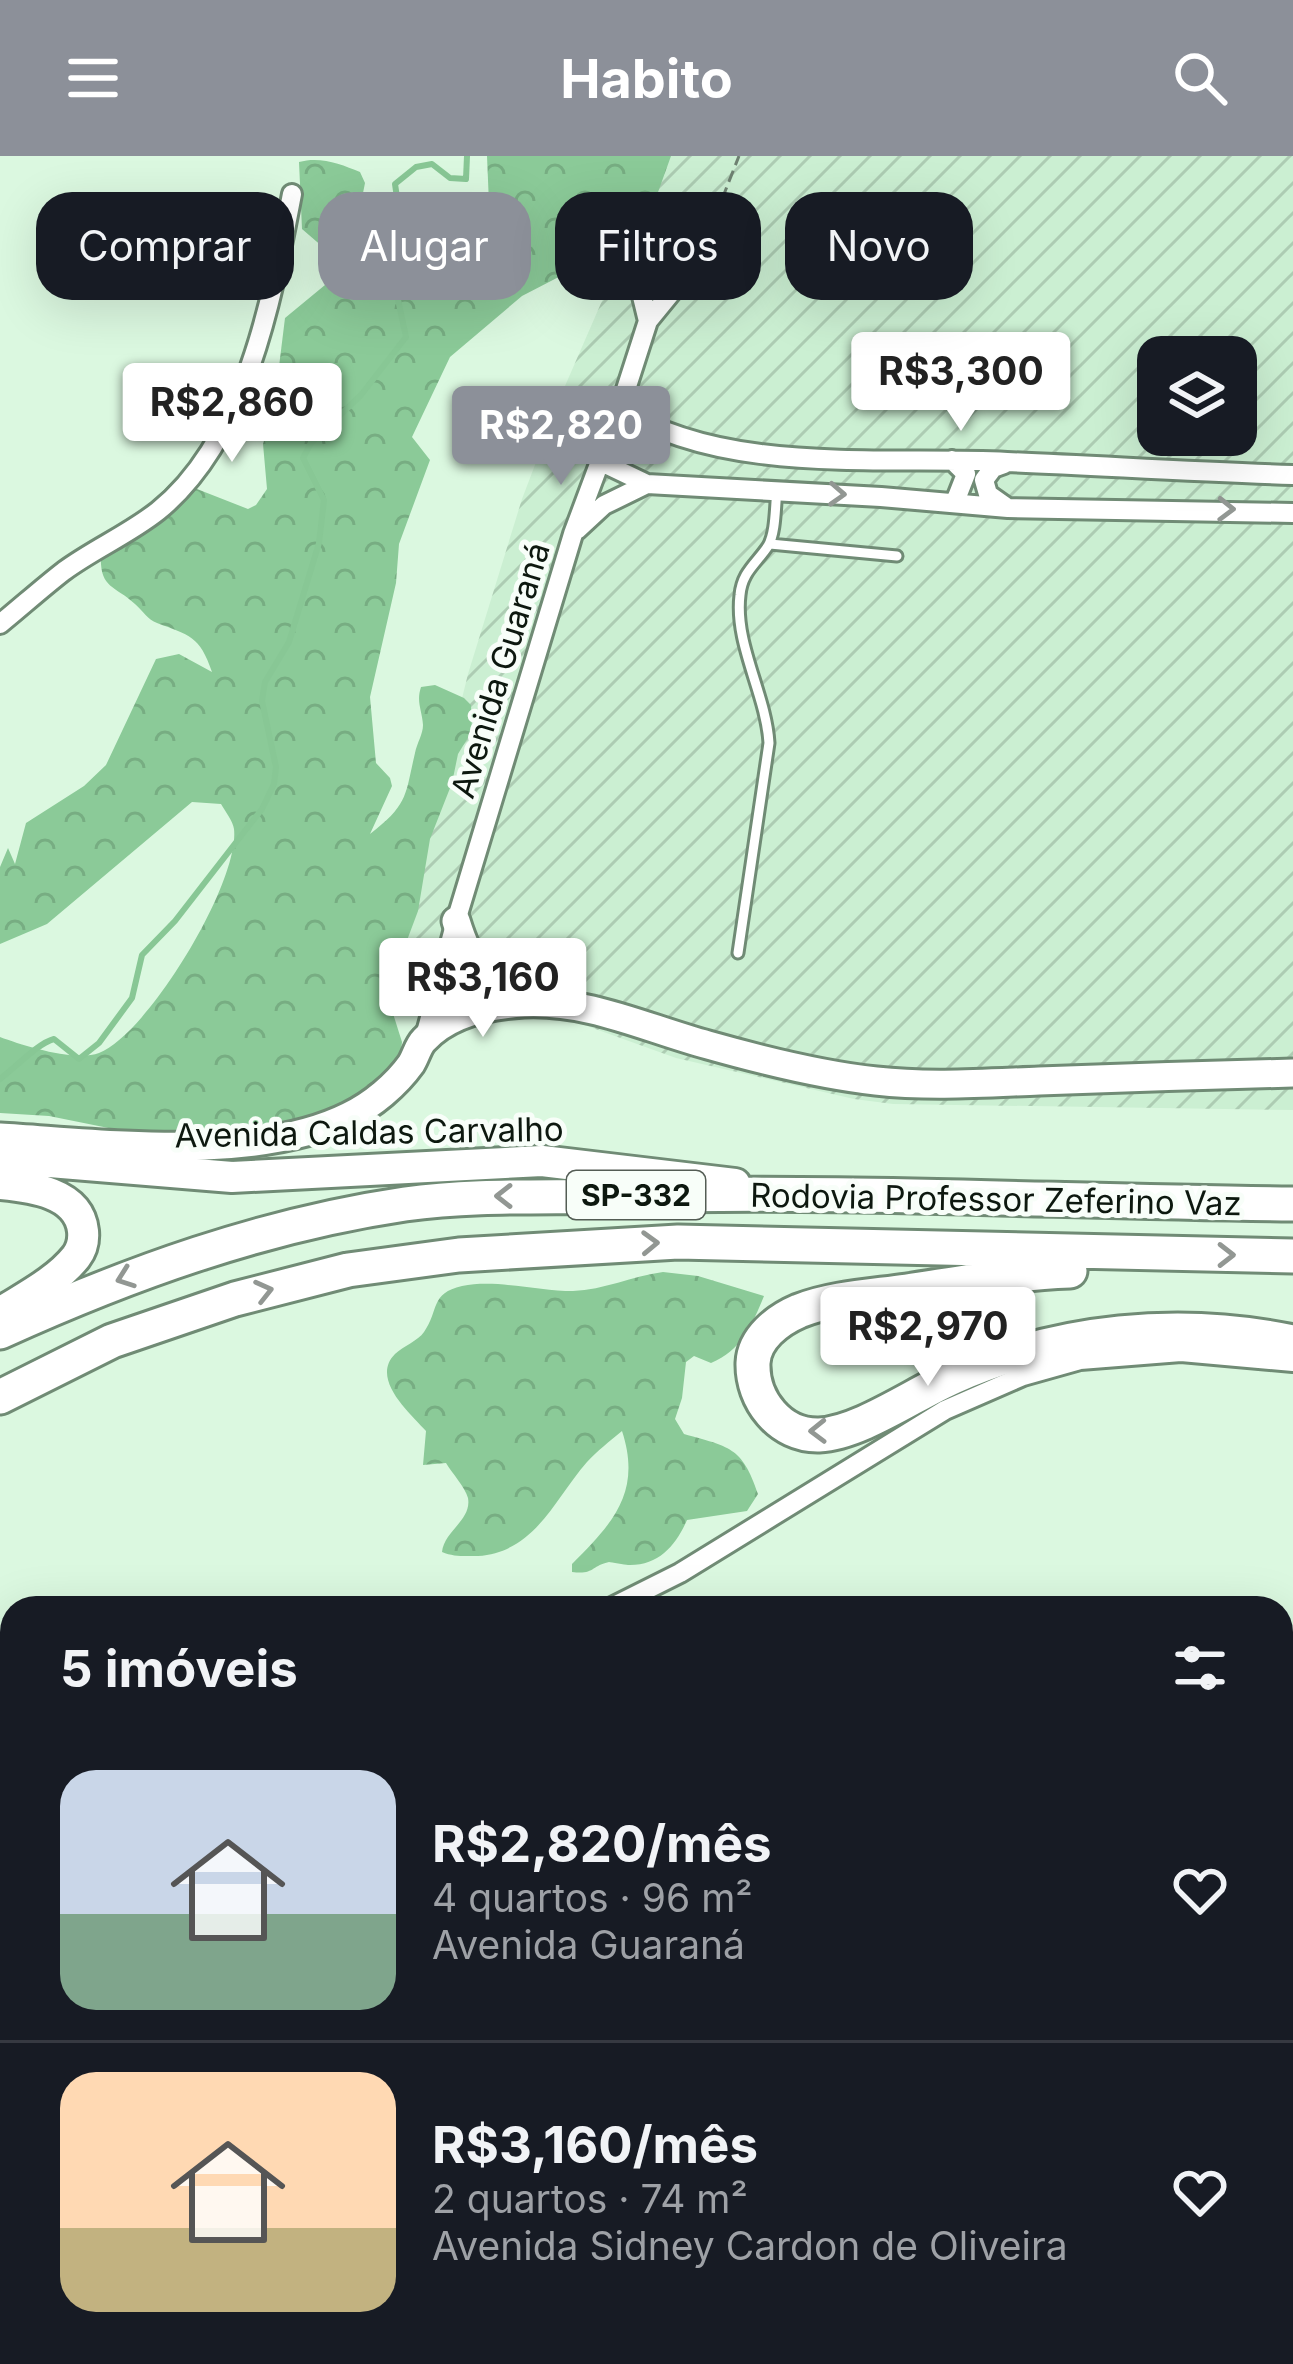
<!DOCTYPE html>
<html lang="pt">
<head>
<meta charset="utf-8">
<style>
	body { margin:0; font-family:Inter,sans-serif; background:#20242c; color:#f1f3f6; height:100vh; display:flex; flex-direction:column; font-size:45px; white-space:nowrap }
	* { box-sizing:border-box; margin:0 }
	p { font-size:39px; color:#9ea1a6 }
	.icon { flex:none; width:66px; height:66px; fill:none; stroke:currentColor; stroke-width:2; stroke-linecap:round; stroke-linejoin:round }
	.map { position:relative; flex:1; overflow:hidden }
	.panel { position:absolute; left:0px; top:1440px; width:1293px; height:768px; display:flex; flex-direction:column; background:#171b24; border-radius:36px 36px 0 0; box-shadow:0 12px 48px #0002 }
	.panel>* { flex:none }
	.banner { position:absolute; left:36px; top:36px; width:1221px; height:108px; display:flex; gap:24px }
	.buttons { position:absolute; left:1137px; top:180px; display:grid; gap:24px }
	.buttons a { display:grid; place-items:center; width:120px; height:120px; border-radius:24px; background:#171b24; box-shadow:0 12px 48px #0002; font-size:60px }
	.price { position:absolute; translate:-50% -102px; padding:0 27px; border-radius:12px; background:#fff; color:#222; font-size:39px; line-height:78px; filter:drop-shadow(0 3px 6px #0008) }
	.price::after { content:''; position:absolute; left:50%; top:72px; width:36px; height:27px; margin-left:-18px; background:inherit; clip-path:polygon(0 0,100% 0,50% 100%) }
	.price.on { background:#8c9099; color:#fff }
	ul { padding:0; list-style:none }
	li { display:flex; align-items:center; gap:36px; height:300px; padding:0 60px }
	li+li { border-top:3px solid #363941 }
	li span { display:grid; place-items:center; flex:none; width:336px; height:240px; border-radius:36px; color:#555 }
	li>.icon { margin-inline-start:auto }
	span .icon { width:144px; height:144px; fill:#fffc; stroke-width:1 }
	li b { font-size:51px }
	h2 { display:flex; justify-content:space-between; align-items:center; height:144px; padding:0 60px; font-size:51px }
	.pill { padding:0 42px; border-radius:36px; background:#171b24; box-shadow:0 12px 48px #0002; font-size:42px; line-height:108px }
	.pill.on { background:#8c9099; color:#fff }
	header { display:flex; justify-content:space-between; align-items:center; height:156px; padding:0 60px; background:#8c9099; color:#fff; font-size:54px; font-weight:700 }
	.map>svg:first-child { display:block }
</style>
</head>
<body>
<header><svg class="icon" aria-label="menu" viewBox="0 0 24 24"><path d="M4 6h16M4 12h16M4 18h16"/></svg>Habito<svg class="icon" aria-label="search" viewBox="0 0 24 24"><circle cx="10" cy="10" r="6"/><path d="M15 15l6 6"/></svg></header>
<div class="map">
<svg width="1293" height="2208" viewBox="0 0 1293 2208">
	<defs>
		<pattern id="industrial-furrows" width="10" height="10" patternUnits="userSpaceOnUse" patternTransform="scale(3)"><rect width="10" height="10" fill="#cbefd2"/><path d="M-1 1l2-2M0 10L10 0M9 11l2-2" fill="none" stroke="#adccb3"/></pattern>
		<pattern id="forest-crowns" width="20" height="18" patternUnits="userSpaceOnUse" patternTransform="scale(3)"><rect width="20" height="18" fill="#8bca98"/><path d="M2 6a3 3 0 1 1 6 0M12 15a3 3 0 1 1 6 0" fill="none" stroke="#77ad82"/></pattern>
	</defs>
	<rect width="100%" height="100%" fill="#dbf8e0"/>
	<!-- industrial -->
	<path fill="url(#industrial-furrows)" fill-rule="evenodd" d="M665,0H1293V954L893,948L854,943L676,902L398,802L468,518L522,343L565,230ZM1158,201H1236V279H1158Z"/>
	<!-- forest -->
	<path fill="url(#forest-crowns)" d="M487,0H671L657,39L634,82L522,140L450,201L412,281L430,304L399,388L396,427L370,541L376,607L390,622L392,630L370,678C409,648 405,639 415,597C417,587 423,578 423,569C422,554 416,546 421,531L435,529L464,542L471,549L472,575L458,598L452,627L430,683L418,755L391,827L390,848L402,886L400,904L377,929L309,969L168,984L49,960L0,957V881C24,890 75,906 99,897C148,878 240,726 234,673C233,665 225,655 221,648L192,646L47,768L0,788V711L8,692L15,708L26,667L84,630L106,609L156,503L179,498L212,516C200,480 189,479 157,467C148,464 143,455 135,448C113,428 99,433 101,396L174,324L248,353L256,349L267,333L263,288L274,251L285,162L325,129L331,98L302,73L299,6C320,0 341,8 360,16L365,27L360,52L372,68L412,66L442,77L476,71L489,48Z
		M663,1116L698,1120L764,1140C752,1169 741,1195 711,1207L694,1200L686,1206L682,1242L675,1263L684,1278C729,1291 742,1290 758,1338L747,1355L687,1364C676,1389 659,1410 628,1409C625,1409 611,1406 609,1406C591,1410 594,1419 572,1416V1408C613,1367 642,1336 622,1275C610,1285 597,1295 587,1306C554,1344 535,1396 478,1400C464,1400 454,1401 442,1396C444,1375 472,1364 468,1342C465,1331 452,1317 446,1307L423,1309L426,1275C410,1257 370,1223 395,1198C403,1190 418,1185 424,1176C439,1155 430,1137 462,1130C496,1123 538,1135 573,1135C604,1134 632,1120 663,1116Z
		M0,1905L12,1912V2196H284L285,2208H0Z"/>
	<g fill="none" stroke-linecap="round" stroke-linejoin="round">
		<!-- stream -->
		<path stroke="#88c795" stroke-width="6" d="M0,923C15,912 38,887 54,883L79,903L99,887L132,842L142,799L175,765L262,653L274,628L276,611L262,545L265,526L289,486L319,387L324,344L303,302L311,287L361,239L406,181L396,134L422,91L400,62L395,28L416,11L432,8L450,22L466,23L467,0"/>
		<!-- lane casing -->
		<g stroke="#708b75" stroke-width="15">
			<path id="lane" d="M770,388L897,400
				M738,797L769,587C766,538 734,488 740,439C742,416 756,408 768,390C776,376 775,351 777,334"/>
		</g>
		<!-- street casing -->
		<g stroke="#708b75" stroke-width="24">
			<path id="street" d="M620,252C722,320 888,300 1007,306C1103,310 1198,316 1293,319
				M952,304L966,318L955,346
				M599,305L647,328L881,341L1008,352L1293,357
				M1004,308L993,312L984,324L988,338L1005,350
				M577,374L604,349L647,328
				M0,468C21,451 42,432 64,415C94,393 129,378 158,355C246,284 272,143 292,38
				M424,884L456,765L573,378L620,252L648,165L675,132L676,119L660,103L642,108L639,128L648,165
				M610,1452L680,1417L945,1254L1023,1220L1080,1204L1181,1196L1293,1206
				M0,1718L12,1739
				M1281,1943L1293,1937
				M811,2196L818,2208"/>
		</g>
		<!-- secondary casing -->
		<g stroke="#708b75" stroke-width="33">
			<path id="secondary" d="M456,765C471,814 483,823 528,847
				M0,981C103,987 255,1007 349,960C372,949 396,929 411,908C416,900 418,890 424,884C449,857 489,849 524,847C590,844 645,872 708,889C761,904 821,919 876,925C929,931 986,927 1039,925C1124,922 1208,919 1293,917"/>
		</g>
		<!-- primary casing -->
		<g stroke="#708b75" stroke-width="36">
			<path id="primary" d="M0,1002L232,1021L542,1005L735,1028
				M0,1028C30,1031 79,1036 83,1075C84,1085 82,1093 76,1101C57,1125 25,1141 0,1157"/>
		</g>
		<!-- highway casing -->
		<g stroke="#708b75" stroke-width="39">
			<path id="highway" d="M1070,1115C1015,1117 961,1127 907,1135C872,1140 832,1142 799,1155C778,1164 754,1182 753,1207C752,1244 780,1280 819,1279C860,1277 914,1238 953,1221C1059,1174 1179,1162 1293,1186
				M0,1176C130,1117 263,1069 405,1048C477,1038 549,1042 622,1040C845,1034 1070,1046 1293,1048
				M0,1241L112,1185L235,1143L348,1114L459,1099L678,1086L1293,1100"/>
		</g>
		<!-- path -->
		<path stroke="#6e8171" stroke-width="3" stroke-dasharray="12 6" stroke-linecap="butt" d="M687,105L713,66L739,0"/>
		<!-- lane -->
		<use href="#lane" stroke="#fff" stroke-width="9"/>
		<!-- street -->
		<use href="#street" stroke="#fff" stroke-width="18"/>
		<!-- secondary -->
		<use href="#secondary" stroke="#fff" stroke-width="27"/>
		<!-- primary -->
		<use href="#primary" stroke="#fff" stroke-width="30"/>
		<!-- highway -->
		<use href="#highway" stroke="#fff" stroke-width="33"/>
	</g>
	<!-- one-way arrows -->
	<defs><path id="oneway-chevron" d="M-2-3.5L2.5 0L-2 3.5" fill="none" stroke-width="1.6" stroke-linecap="round" stroke-linejoin="round" transform="scale(3)"/></defs>
	<g stroke="#929793">
		<use href="#oneway-chevron" transform="translate(837 338) rotate(3)"/>
		<use href="#oneway-chevron" transform="translate(1226 353) rotate(1)"/>
		<use href="#oneway-chevron" transform="translate(504 1040) rotate(-180)"/>
		<use href="#oneway-chevron" transform="translate(650 1087) rotate(-2)"/>
		<use href="#oneway-chevron" transform="translate(1226 1099)"/>
		<use href="#oneway-chevron" transform="translate(125 1122) rotate(160)"/>
		<use href="#oneway-chevron" transform="translate(264 1135) rotate(-14)"/>
		<use href="#oneway-chevron" transform="translate(818 1275) rotate(179)"/>
	</g>
	<g text-anchor="middle" dominant-baseline="central" stroke-width="10" stroke-linejoin="round" paint-order="stroke">
		<!-- shield labels -->
		<rect fill="#f8fef9" stroke="#545d55" stroke-width="3" x="567" y="1015" width="138" height="48" rx="9"/>
		<g font-size="30" font-weight="bold" fill="#0d180f">
			<text x="636" y="1039">SP-332</text>
		</g>
		<!-- street labels -->
		<g font-size="33" fill="#0d180f" stroke="#f8fef9">
			<text transform="translate(500 514) rotate(-73)">Avenida Guaraná</text>
			<text transform="translate(369 976) rotate(-1)">Avenida Caldas Carvalho</text>
			<text transform="translate(996 1043) rotate(1)">Rodovia Professor Zeferino Vaz</text>
		</g>
	</g>
</svg>
<div class="buttons">
<a><svg class="icon" aria-label="layers" viewBox="0 0 24 24"><path d="M12 4l9 5-9 5-9-5zM3 14l9 5 9-5"/></svg></a>
</div>
<b class="price" style="left:961px;top:278px">R$3,300</b>
<b class="price" style="left:232px;top:309px">R$2,860</b>
<b class="price on" style="left:561px;top:332px">R$2,820</b>
<b class="price" style="left:483px;top:884px">R$3,160</b>
<b class="price" style="left:928px;top:1233px">R$2,970</b>
<div class="banner">
<a class="pill">Comprar</a>
<a class="pill on">Alugar</a>
<a class="pill">Filtros</a>
<a class="pill">Novo</a>
</div>
<section class="panel">
<h2>5 imóveis<svg class="icon" aria-label="filters" viewBox="0 0 24 24"><path d="M4 7h16M4 17h16"/><circle cx="9" cy="7" r="2"/><circle cx="15" cy="17" r="2"/></svg></h2>
<ul>
<li><span style="background:linear-gradient(#c9d6e8 60%,#7fa58c 0)"><svg class="icon" aria-label="home" viewBox="0 0 24 24"><path d="M3 11l9-7 9 7M6 9v11h12V9"/></svg></span><div><b>R$2,820/mês</b><p>4 quartos · 96 m²</p><p>Avenida Guaraná</p></div><svg class="icon" aria-label="heart" viewBox="0 0 24 24"><path d="M12 20l-8-8c-3-5 5-10 8-4 3-6 11-1 8 4z"/></svg></li>
<li><span style="background:linear-gradient(#ffd9b3 65%,#c2b280 0)"><svg class="icon" aria-label="home" viewBox="0 0 24 24"><path d="M3 11l9-7 9 7M6 9v11h12V9"/></svg></span><div><b>R$3,160/mês</b><p>2 quartos · 74 m²</p><p>Avenida Sidney Cardon de Oliveira</p></div><svg class="icon" aria-label="heart" viewBox="0 0 24 24"><path d="M12 20l-8-8c-3-5 5-10 8-4 3-6 11-1 8 4z"/></svg></li>
</ul>
</section>
</div>
</body>
</html>
